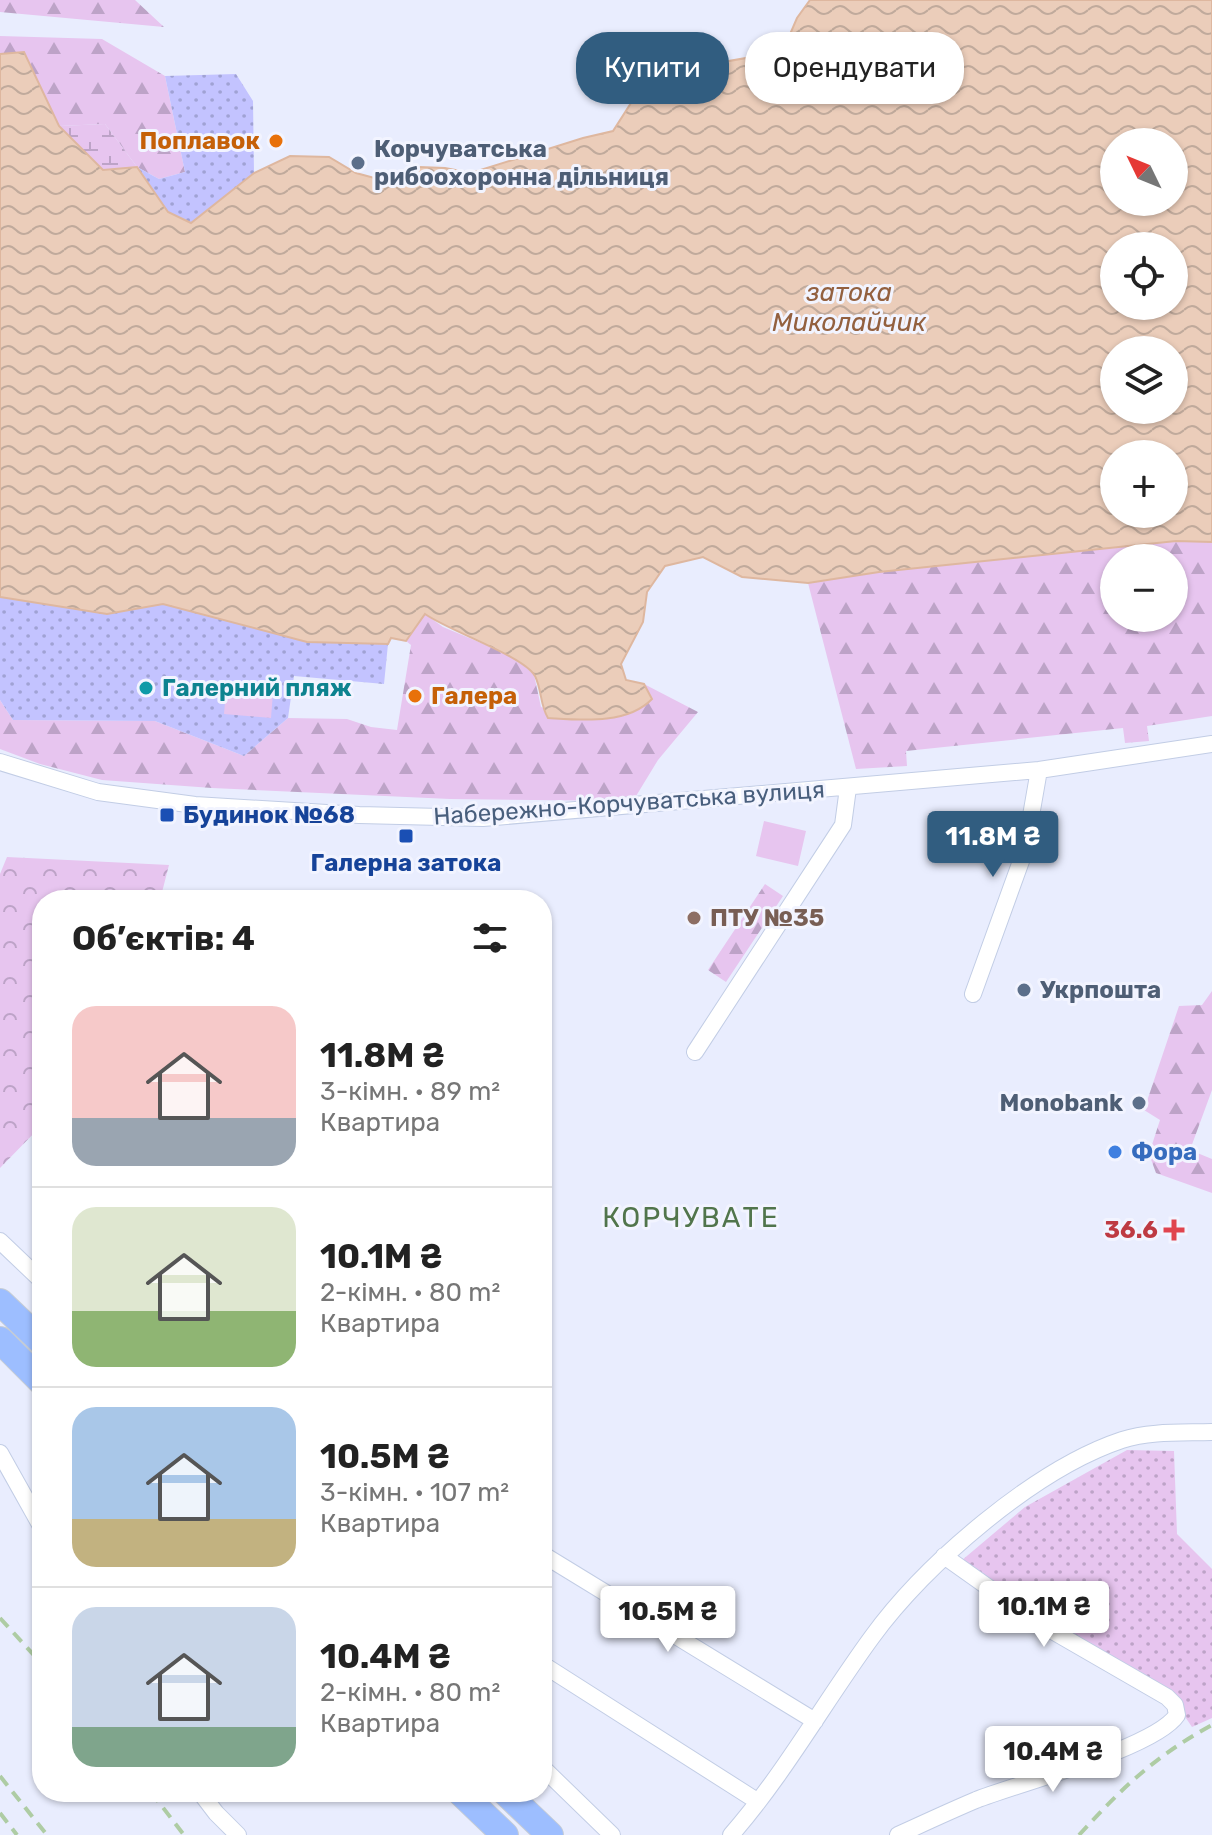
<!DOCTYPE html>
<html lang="uk">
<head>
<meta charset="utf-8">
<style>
	body { margin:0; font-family:Rubik,sans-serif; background:#f2f2f2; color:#222; height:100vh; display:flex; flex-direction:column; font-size:30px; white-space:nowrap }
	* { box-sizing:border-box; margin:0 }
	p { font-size:26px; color:#767676 }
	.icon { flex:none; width:44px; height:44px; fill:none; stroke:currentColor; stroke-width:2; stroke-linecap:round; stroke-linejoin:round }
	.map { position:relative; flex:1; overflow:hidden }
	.drawer { position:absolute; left:32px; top:890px; width:520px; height:912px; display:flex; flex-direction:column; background:#fff; border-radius:32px; box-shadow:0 2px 6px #0004 }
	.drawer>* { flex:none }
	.banner { position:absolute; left:576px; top:32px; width:516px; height:72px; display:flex; gap:16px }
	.needle { width:52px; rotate:313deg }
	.tools { position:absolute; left:1100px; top:128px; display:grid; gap:16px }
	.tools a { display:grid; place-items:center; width:88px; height:88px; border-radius:50%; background:#fff; box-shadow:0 2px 6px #0004; font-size:40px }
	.price { position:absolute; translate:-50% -68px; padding:0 18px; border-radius:8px; background:#fff; color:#222; font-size:26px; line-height:52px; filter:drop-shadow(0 2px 4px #0008) }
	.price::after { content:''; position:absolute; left:50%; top:48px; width:24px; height:18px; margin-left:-12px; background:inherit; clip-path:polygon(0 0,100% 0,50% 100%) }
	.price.selected { background:#315d80; color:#fff }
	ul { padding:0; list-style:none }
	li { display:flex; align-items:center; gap:24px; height:200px; padding:0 40px }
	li+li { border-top:2px solid #e0e0e0 }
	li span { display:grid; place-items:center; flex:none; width:224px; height:160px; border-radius:24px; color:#555 }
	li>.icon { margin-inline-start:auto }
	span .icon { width:96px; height:96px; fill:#fffc; stroke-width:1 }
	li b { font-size:34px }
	h2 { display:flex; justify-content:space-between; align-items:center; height:96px; padding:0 40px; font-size:34px }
	.pill { padding:0 28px; border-radius:32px; background:#fff; box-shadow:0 2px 6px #0004; font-size:28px; line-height:72px }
	.pill.selected { background:#315d80; color:#fff }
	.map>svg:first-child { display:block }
</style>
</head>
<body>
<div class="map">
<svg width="1212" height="1835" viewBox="0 0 1212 1835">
	<defs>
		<pattern id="grass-dots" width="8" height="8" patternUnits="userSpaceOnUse" patternTransform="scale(2)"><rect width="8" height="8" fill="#e7c5ef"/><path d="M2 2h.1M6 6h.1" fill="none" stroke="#bda3c7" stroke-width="1.8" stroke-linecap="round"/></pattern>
		<pattern id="forest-firs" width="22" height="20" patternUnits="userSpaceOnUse" patternTransform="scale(2)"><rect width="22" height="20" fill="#e7c5ef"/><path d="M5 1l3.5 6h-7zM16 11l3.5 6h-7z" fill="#bda3c7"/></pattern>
		<pattern id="wetland-marsh" width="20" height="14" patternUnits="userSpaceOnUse" patternTransform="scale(2)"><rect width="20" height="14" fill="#e7c5ef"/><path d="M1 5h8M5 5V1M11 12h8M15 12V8" fill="none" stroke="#bda3c7"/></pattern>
		<pattern id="sand-dots" width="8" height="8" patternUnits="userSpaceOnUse" patternTransform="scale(2)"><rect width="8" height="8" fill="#c3c3ff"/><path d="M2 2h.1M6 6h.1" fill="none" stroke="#a0a2d4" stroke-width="1.8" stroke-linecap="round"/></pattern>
		<pattern id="park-crowns" width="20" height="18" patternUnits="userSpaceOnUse" patternTransform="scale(2)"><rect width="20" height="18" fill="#e7c5ef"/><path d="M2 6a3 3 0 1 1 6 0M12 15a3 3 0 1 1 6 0" fill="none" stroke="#bda3c7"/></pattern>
		<pattern id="water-waves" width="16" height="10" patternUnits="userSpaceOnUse" patternTransform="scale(2)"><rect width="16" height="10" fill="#ebcdba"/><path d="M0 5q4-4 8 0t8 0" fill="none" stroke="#c0aa9c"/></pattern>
	</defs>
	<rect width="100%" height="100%" fill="#e9edfe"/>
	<!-- grass -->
	<path fill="url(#grass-dots)" d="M1127,1450L1174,1451L1177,1534L1212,1569V1718L1192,1727L1175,1702L961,1561L1025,1507Z"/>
	<!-- forest -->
	<path fill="url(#forest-firs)" fill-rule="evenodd" d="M0,0H135L164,27L0,12Z
		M0,36L102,39L165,76L185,172L159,179L137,167L105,124L59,126L24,52L0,54Z
		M1176,541L1212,542V716L1147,726L1149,741L1125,743L1123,728L906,751L907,766L856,769L808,583L879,572ZM1114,558H1174V618H1114Z
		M425,614L443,627L515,657L534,675L541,707C554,711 571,720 585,720C607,721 637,715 652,699L644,684L698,712L658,760L633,801L450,799L212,788L102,780L40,764L0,749V700L13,720L155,721L244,756L288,718L347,719L371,727L397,730L411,645L406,641Z
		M765,884L783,896L726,982L708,970Z
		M1212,991V1090L1190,1150L1212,1159V1193L1156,1173L1149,1154L1160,1120L1144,1110L1179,1006L1202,1005Z"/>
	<!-- wetland -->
	<path fill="url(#wetland-marsh)" d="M24,52L59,126L105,124L137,167L124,180L92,201L0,54Z"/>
	<!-- sand -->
	<path fill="url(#sand-dots)" d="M236,74L253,101L254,173L191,223L168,212L137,167L159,179L185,172L165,76Z
		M0,597L107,614L163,604L307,642L388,644L384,684L294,676L288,718L244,756L155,721L13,720L0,700Z"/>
	<!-- park -->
	<path fill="url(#park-crowns)" d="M7,857L169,865L160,900H42V1125L0,1168V874Z"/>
	<!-- pitch -->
	<path fill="#e7c5ef" d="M226,690L273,693L271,718L224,714Z
		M764,821L806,831L798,866L756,856Z"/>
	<!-- water -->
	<path fill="url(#water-waves)" stroke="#deb79f" stroke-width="2" fill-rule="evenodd" d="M810,0H1212V542L1176,541L879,572L808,583L742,577L703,557L665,566L647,592L643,622L621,664L626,680L644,684L652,699C627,725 581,720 548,718C540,705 542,690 535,676C524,656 449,631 425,614L406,641L391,638L388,644L307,642L163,604L107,614L0,597V54L24,52L59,126L103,170L137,167L168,212L191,223L254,173L290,156L329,157L356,173L389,182L419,167L445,168L471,173L583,138L613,131L649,75L769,54L788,39L797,18ZM1114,142H1174V202H1114ZM1114,246H1174V306H1114ZM1114,350H1174V410H1114ZM1114,454H1174V514H1114Z"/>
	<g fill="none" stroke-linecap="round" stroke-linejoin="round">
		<!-- minor casing -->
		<g stroke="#c2cde5" stroke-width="18">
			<path id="minor" d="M0,762L98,792L195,805L359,815L483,818L1039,770L1212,744
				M973,994L1025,850L1039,770
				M695,1052L843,825L848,788
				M0,1241L42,1281
				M0,1453L42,1528
				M542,1554L815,1721
				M542,1664L757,1801
				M542,1767L612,1835
				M200,1792L216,1813L238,1835
				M731,1835C783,1776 825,1701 872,1637C925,1564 1035,1469 1122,1440C1150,1431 1182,1433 1212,1432
				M898,1835C924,1823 950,1811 976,1800C1019,1783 1155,1748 1177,1715L1175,1705L1167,1697L1037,1622L944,1556"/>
		</g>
		<!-- trunk casing -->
		<g stroke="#c5ccd5" stroke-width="28">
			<path id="trunk" d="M0,1302L42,1342
				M0,1340L42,1382
				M460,1792L505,1835
				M505,1792L550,1835"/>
		</g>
		<!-- minor -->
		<use href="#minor" stroke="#fff" stroke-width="16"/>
		<!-- trunk -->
		<use href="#trunk" stroke="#9dbeff" stroke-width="26"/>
		<!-- rail -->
		<path stroke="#aecca4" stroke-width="4" stroke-dasharray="12 8" stroke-linecap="butt" d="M0,1618L42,1664
			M0,1776L47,1835
			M151,1792L184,1835
			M0,1813L17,1835
			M1079,1835C1122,1788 1155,1756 1212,1725"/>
	</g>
	<!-- markers -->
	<g fill="#e8710a" stroke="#f2f4ff" stroke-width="3">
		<circle cx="276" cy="141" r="8"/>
		<circle cx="415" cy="696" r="8"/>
	</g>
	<g fill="#5c6f8a" stroke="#f2f4ff" stroke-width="3">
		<circle cx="358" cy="163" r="8"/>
		<circle cx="1024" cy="990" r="8"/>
		<circle cx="1139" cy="1103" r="8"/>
	</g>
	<circle fill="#0f9aa8" stroke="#f2f4ff" stroke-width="3" cx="146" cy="688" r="8"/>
	<g fill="#1a4fb4" stroke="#f2f4ff" stroke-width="3">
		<rect x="159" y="807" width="16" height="16" rx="4"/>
		<rect x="398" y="828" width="16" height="16" rx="4"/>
	</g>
	<circle fill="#8d6e63" stroke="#f2f4ff" stroke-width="3" cx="694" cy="918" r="8"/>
	<circle fill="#3f7fe0" stroke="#f2f4ff" stroke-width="3" cx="1115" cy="1152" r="8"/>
	<path fill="#e0444e" stroke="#f2f4ff" stroke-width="3" d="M1170 1218h8v8h8v8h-8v8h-8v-8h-8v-8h8z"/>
	<g text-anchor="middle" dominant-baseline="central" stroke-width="6" stroke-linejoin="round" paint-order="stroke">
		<!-- food labels -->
		<g font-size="24" font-weight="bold" fill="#c56008" stroke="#f2f4ff" text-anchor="end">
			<text x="260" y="141">Поплавок</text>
			<text x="431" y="696" text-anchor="start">Галера</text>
		</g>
		<!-- service labels -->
		<g font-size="24" font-weight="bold" fill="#4e5e75" stroke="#f2f4ff" text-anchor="start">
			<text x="374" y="149">Корчуватська<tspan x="374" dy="28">рибоохоронна дільниця</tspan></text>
			<text x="1040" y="990">Укрпошта</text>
			<text x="1123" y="1103" text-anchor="end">Monobank</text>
		</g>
		<!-- culture labels -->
		<g font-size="24" font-weight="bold" fill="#0d838f" stroke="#f2f4ff" text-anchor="start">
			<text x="162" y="688">Галерний пляж</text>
		</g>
		<!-- street labels -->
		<g font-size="24" fill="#495f7d" stroke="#f2f4ff">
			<text transform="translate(629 803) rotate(-4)">Набережно-Корчуватська вулиця</text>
		</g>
		<!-- transit labels -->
		<g font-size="24" font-weight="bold" fill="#164399" stroke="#f2f4ff" text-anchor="start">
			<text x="183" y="815">Будинок №68</text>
			<text x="406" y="863" text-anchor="middle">Галерна затока</text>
		</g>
		<!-- education labels -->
		<g font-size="24" font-weight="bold" fill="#785e54" stroke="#f2f4ff" text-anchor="start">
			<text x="710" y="918">ПТУ №35</text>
		</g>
		<!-- shop labels -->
		<g font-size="24" font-weight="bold" fill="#366cbe" stroke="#f2f4ff" text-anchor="start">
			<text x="1131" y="1152">Фора</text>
		</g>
		<!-- health labels -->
		<g font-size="24" font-weight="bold" fill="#be3a42" stroke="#f2f4ff" text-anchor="end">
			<text x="1158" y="1230">36.6</text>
		</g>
		<!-- water labels -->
		<g font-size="26" font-style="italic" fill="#93603f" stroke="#f2f4ff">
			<text x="849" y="292">затока<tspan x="849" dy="30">Миколайчик</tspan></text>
		</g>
		<!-- quarter labels -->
		<g font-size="28" letter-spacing="2" fill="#51754c" stroke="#f2f4ff">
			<text x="691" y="1217">КОРЧУВАТЕ</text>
		</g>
	</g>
</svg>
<div class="tools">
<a><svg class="needle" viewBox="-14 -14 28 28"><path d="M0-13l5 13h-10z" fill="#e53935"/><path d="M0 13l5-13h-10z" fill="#767676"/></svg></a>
<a><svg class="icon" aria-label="locate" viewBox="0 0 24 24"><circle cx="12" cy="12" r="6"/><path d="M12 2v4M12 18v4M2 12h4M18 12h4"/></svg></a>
<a><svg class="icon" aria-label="layers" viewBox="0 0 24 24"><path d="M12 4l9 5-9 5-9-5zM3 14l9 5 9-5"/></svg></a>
<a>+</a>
<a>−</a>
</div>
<b class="price selected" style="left:993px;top:879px">11.8M ₴</b>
<b class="price" style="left:1044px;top:1649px">10.1M ₴</b>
<b class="price" style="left:668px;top:1654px">10.5M ₴</b>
<b class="price" style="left:1053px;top:1794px">10.4M ₴</b>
<div class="banner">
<a class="pill selected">Купити</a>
<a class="pill">Орендувати</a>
</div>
<section class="drawer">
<h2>Об’єктів: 4<svg class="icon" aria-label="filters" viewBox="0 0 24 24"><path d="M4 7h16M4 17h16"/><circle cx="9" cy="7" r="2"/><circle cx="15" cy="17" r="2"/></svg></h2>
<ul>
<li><span style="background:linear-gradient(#f6c9c9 70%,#9aa5b1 0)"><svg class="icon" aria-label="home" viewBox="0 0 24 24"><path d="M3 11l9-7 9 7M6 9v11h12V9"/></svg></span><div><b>11.8M ₴</b><p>3-кімн. · 89 m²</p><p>Квартира</p></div></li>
<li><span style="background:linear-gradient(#dfe7d0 65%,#8fb573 0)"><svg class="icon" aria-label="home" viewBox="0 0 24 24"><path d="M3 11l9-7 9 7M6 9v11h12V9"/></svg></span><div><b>10.1M ₴</b><p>2-кімн. · 80 m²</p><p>Квартира</p></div></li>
<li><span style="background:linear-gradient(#a9c7e8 70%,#c2b280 0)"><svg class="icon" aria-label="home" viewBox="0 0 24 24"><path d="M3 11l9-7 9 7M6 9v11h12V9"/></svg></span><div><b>10.5M ₴</b><p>3-кімн. · 107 m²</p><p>Квартира</p></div></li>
<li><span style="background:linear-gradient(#c9d6e8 75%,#7fa58c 0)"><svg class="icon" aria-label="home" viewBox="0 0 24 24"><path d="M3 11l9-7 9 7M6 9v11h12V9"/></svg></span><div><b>10.4M ₴</b><p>2-кімн. · 80 m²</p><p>Квартира</p></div></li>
</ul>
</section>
</div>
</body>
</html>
